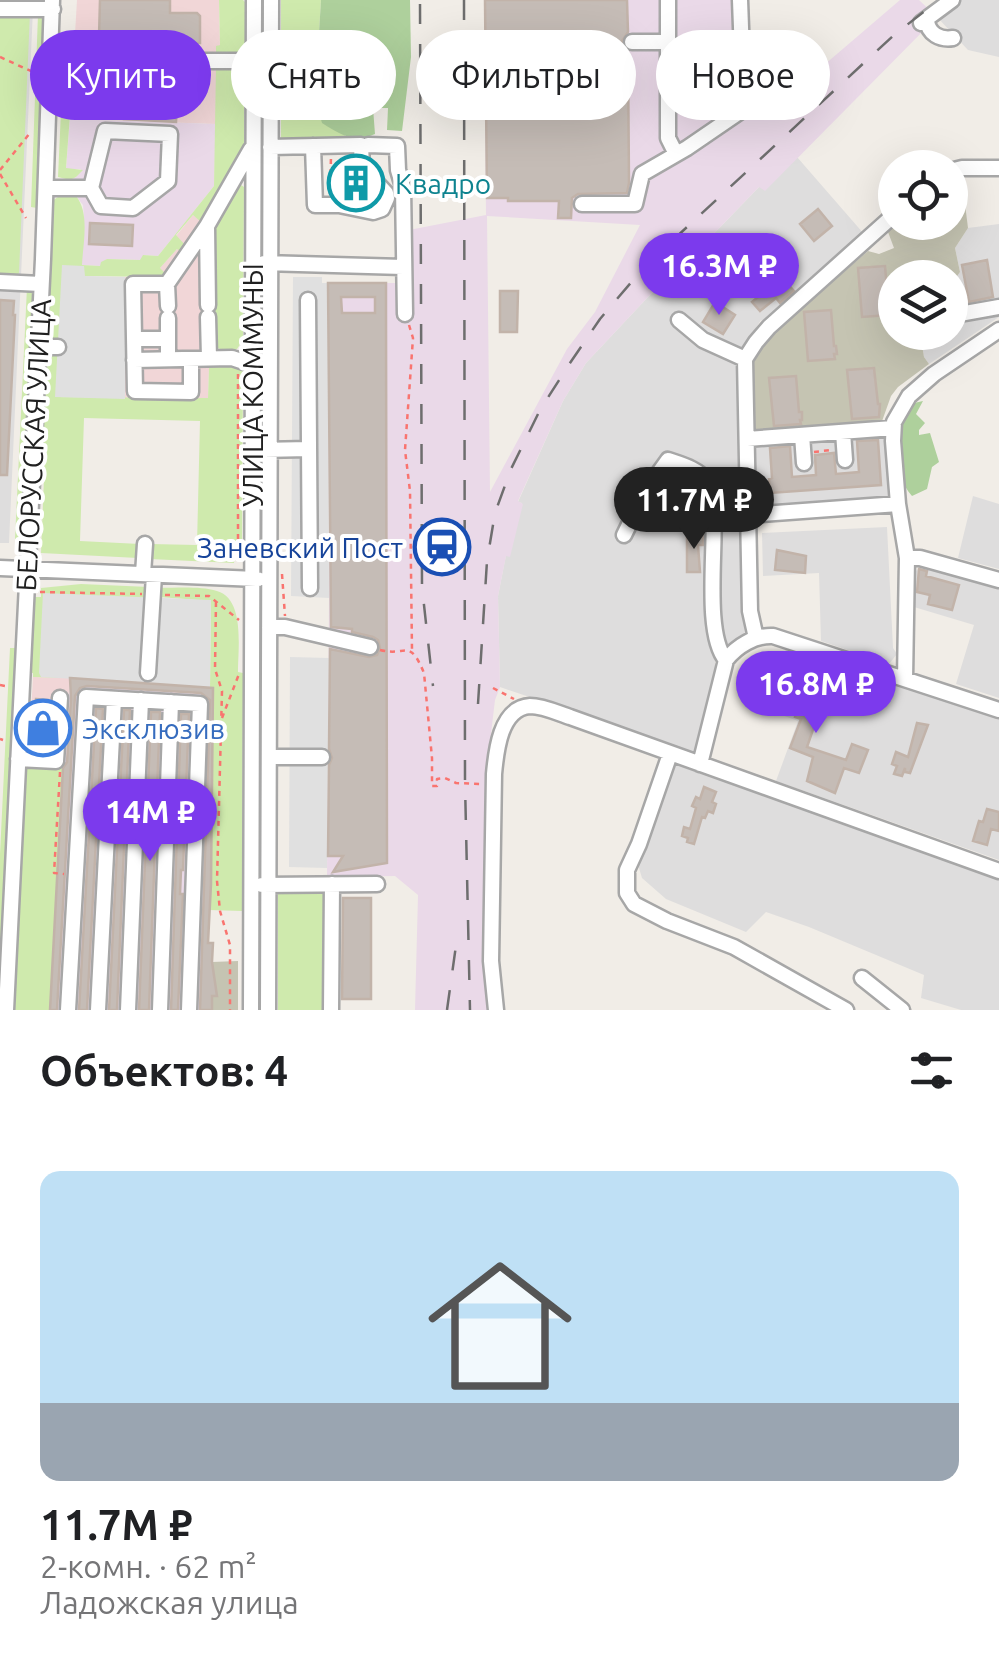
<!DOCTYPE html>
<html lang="ru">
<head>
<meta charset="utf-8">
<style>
	body { margin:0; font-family:Ubuntu,sans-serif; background:#f6f6f6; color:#202124; height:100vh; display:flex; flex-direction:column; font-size:38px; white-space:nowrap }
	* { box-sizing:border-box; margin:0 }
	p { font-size:32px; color:#757577 }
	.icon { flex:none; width:55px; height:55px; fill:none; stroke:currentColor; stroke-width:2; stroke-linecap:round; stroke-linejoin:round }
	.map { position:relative; height:1010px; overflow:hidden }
	.sheet { display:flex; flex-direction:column; background:#fff; flex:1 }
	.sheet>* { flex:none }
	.top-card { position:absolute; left:30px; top:30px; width:940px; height:90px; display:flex; gap:20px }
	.fabs { position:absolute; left:878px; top:150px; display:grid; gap:20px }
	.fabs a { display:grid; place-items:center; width:90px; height:90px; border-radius:50%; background:#fff; box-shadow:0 10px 40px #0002; font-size:50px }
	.price { position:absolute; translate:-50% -85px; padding:0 22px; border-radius:35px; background:#7c3aed; color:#fff; font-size:32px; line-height:65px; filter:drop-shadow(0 2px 5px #0008) }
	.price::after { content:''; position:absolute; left:50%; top:60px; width:30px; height:22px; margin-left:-15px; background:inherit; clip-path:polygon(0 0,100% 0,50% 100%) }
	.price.current { background:#222; color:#fff }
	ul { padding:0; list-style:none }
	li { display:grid; align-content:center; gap:20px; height:530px; padding:0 40px }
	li+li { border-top:2px solid #e0e0e0 }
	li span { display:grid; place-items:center; height:310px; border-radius:20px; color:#555 }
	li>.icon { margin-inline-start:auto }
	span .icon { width:180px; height:180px; fill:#fffc; stroke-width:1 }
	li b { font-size:42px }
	h2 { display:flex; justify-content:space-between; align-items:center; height:120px; padding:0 40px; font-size:42px }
	.pill { padding:0 35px; border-radius:45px; background:#fff; box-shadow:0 10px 40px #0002; font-size:35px; line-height:90px }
	.pill.current { background:#7c3aed; color:#fff }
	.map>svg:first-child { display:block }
</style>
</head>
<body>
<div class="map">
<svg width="999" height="1010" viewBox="0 0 999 1010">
	<rect width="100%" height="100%" fill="#f1ede7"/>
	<!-- residential -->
	<path fill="#dedddd" d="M0,0H33V9L9,543H0Z
		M959,0H999V57L968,50L937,17Z
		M797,157L864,234L766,324L761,320L740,353L745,641L715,657L716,686L695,753L500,687L498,596L506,555L522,503L518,502L563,401L586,363L648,297L700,248L760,186L765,190Z
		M999,224V317L929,364L924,357L920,333L950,332V286L960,272L955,248L968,228Z
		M881,424L888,440L893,513L754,523L752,434Z
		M973,496L999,504V569L958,558Z
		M887,527L893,648L897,654L889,664L821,641L819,573L763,576L762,533Z
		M920,567L983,583L999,584V698L956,684L974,625L914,607L913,574Z
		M786,649L999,716V860L776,781L798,721L763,708Z
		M675,764L999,879V1010H961L921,998L924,975L809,927L766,912L746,932L666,899L642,878L635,855Z"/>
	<!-- commercial -->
	<path fill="#f1d6d7" d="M77,0H219L220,46H216V124L70,119Z
		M193,215L214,230V361L209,368L208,398L125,399V277H158L166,275L159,269L177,249L176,236Z
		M33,677L70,678L63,768L28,766Z"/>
	<!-- industrial -->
	<path fill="#ead9e8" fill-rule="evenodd" d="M484,0H747L746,58L782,101L900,0H919L937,17L765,191L759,187L700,248L648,297L586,363L563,401L518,501L523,504L510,557L506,556L498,596L500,687L495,700L490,742L488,805L494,1010H415L418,895L395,876L327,877L329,598L328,283H396L409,230L486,215ZM487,216L640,225L595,312L567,349L490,492Z
		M70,119L216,124L214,186L158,256L144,255L141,260L107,259L101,266L81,265L84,216L83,205L76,196L70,194V180L76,177L81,169H66Z
		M70,678L213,687L208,942L213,943L212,962L217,996L204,997L212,1010H50Z"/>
	<!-- construction -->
	<path fill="#c5c4b2" d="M962,180L968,228L955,248L960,272L950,286V278H895V332L920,333L924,357L929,364L898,387L891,396L881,424L752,434L749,359L771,335L868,251L879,254L894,248L888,232L889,226L895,222H950V182Z
		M238,961V1010H212L203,997L217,995L212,962Z"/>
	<!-- grass -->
	<path fill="#cfeaad" d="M219,0H243L246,3V50L243,53L216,54V46L220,45Z
		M281,0H321L315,98L347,138L369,137L361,142L281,140Z
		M30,12L19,273L13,278H0V13Z
		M38,14H45V31L37,208L31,207Z
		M74,62L66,168L83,170L76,177L70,180L58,177L63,67Z
		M216,66L240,67L244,73V144L216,201L201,222L193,215L176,235L186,246L184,254L177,249L160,268L167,275L163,277L84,276L58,343L45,342L53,201C60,194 67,194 76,196C90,213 83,243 82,265L100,266L101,262L107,259L140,260L143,255L158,256L214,186Z
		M238,183L244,187L243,340L237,349L223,351L215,346L214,341V230Z
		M27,287H34L22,539H15Z
		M45,350L58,351L56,397L208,398L209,368L214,361L241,365L243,370L242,552L235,553L234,563L150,559V544L197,545L200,421L84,418L80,541L140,544L138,558L41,553L44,478L39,477Z
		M81,584L149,587V597L70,678L33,677V673H29L33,597H41V588Z
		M159,588C177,588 200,586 217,591C245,599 238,648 238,672L243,673L242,911L209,910L213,688L210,687L211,601L159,597Z
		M10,648H16L0,978V854Z
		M28,766L63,768L50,1010H14L25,768Z
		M278,889L329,890V1010H278Z"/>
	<!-- forest -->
	<path fill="#aed09c" d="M321,0H410L411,57L402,131L387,130L388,108H373L375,134C354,144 340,134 322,123L315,98Z
		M923,401L916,414L925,423L919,430V435L930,433L939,462L932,467L927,489L912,496C897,481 892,444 900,424C903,417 909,410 914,403Z"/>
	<!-- parking -->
	<path fill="#e0e0e0" d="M62,265L84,266L85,276L125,277V399L55,397Z
		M293,277H322V283H328L329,598L291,596Z
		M43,593L211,600L210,687L41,677L39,673Z
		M290,657L329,658L327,868L289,867Z"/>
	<!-- building -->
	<path fill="#c5bcb6" stroke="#c2b3a9" stroke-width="2.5" fill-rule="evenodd" d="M100,0H170V13H197L200,16V43H156V37H99Z
		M485,0H627L628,32L622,41L623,48L628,52L629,183L627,193L578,194L572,198L571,218H558L559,201H508V198H487Z
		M125,101L177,104L176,122L124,119Z
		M818,209L832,226L814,241L800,224Z
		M90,223L133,225L132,246L89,244Z
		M987,260L993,297L969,302L962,265Z
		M885,266L888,302H890L889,315L862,317L858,268Z
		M775,269L794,291L780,303L776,298L760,311L752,302L768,289L761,281Z
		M328,283H386V309L387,863L333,872L343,856H328L329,765L332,758L329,749L330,649L369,657L377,655L380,648L378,640L373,637L352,632V629L331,627ZM341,297H375V313H342Z
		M500,291H518L517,332H500Z
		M0,300L14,301L13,315H15L7,475H0Z
		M715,302L735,315L723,334L703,322Z
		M831,310L834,346H836L837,354H834L835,359L808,361L804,312Z
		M874,368L878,404H880L879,417L852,419L847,370Z
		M796,376L799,412H802V420H800L801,424L774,426L769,378Z
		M878,440L881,485L770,493L769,479L772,478L770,448L790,446L792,477L816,475L815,455L834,453L836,474L859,472L857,441Z
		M687,534H703V545H698L700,572H687Z
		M777,550L806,556L805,573L775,570Z
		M919,569L927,571L926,576L959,585L952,610L928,604L930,595L917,592Z
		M785,674L808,682L810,676L820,680L807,714L817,718L807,747L846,760L852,744L868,750L859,773L844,768L835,793L807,781L813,757L790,748L801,719L795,717L798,708L776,701L778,696L776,695Z
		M70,678L213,688L211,884L208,943H213L212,962L217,996H212V1010H200L210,700L201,693L87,686L80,688L75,696L57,1010H50L63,768L67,762L71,699Z
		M36,699L48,700L45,750L33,749Z
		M96,708L103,709L87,1010H79Z
		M124,710H130L117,1010H109Z
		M151,712H160L149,1010H139Z
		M181,714H189L183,870H181L180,894H183L178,1010H171Z
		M917,723L928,725L910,773L905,772V768L902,776L894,774L897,766L892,764L896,752L908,757Z
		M704,787L716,792L712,802L716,804L713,813L708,811L705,818L702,817L694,844L687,842L688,838L682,836L684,827L690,829L696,808L692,806L696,797L700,799Z
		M987,809L999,812V831L991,829L987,845L973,841L979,821L983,822Z
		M343,898H371V999H342Z"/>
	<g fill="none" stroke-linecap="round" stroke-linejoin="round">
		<!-- minor casing -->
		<g stroke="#a7a7a7" stroke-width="19">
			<path id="minor" d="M668,0V138L676,154
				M0,9H53
				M927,20C928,34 940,40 953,38
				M921,23L952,0
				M632,42H668
				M51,53L130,61H260
				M105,131L170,134L168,181L133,208L101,206L91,188Z
				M368,145L397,146L398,170L403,187L405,314
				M270,147L361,145L362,167L386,193L387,198L382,209L373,212L339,205H315L313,146
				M950,171L962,168H999
				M46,188H91
				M582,204H635L642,174L687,148L744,109L740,0
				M264,263L403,267
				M0,282L41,284
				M167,284L168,306
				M308,300L310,588
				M208,305L207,226L251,149
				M954,315L999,307
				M208,317L209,358
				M168,318V359
				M679,320L703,340L745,359
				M134,339H168
				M38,347H58
				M191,359V392L135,391L133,284H167L207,226
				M134,360L232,358L253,365
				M843,432L845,460
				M802,435L804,463
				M747,439L893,428
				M260,450L309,449
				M749,515L898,504
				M624,535L645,492L668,460C683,465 698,469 708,482C713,489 713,497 713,505C717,543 703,633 726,660
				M907,558H920L999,580
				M0,568L258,579
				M143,574L145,544
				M269,627H285L370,647
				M756,638L750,611L745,359L756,342L769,327L895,214
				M148,673L154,575
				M905,679L907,558L898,504L893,441L894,422L909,396L934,374L999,330
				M670,754L639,844L627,870V893L634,904L667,921L734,947L846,1010
				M269,757H322
				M18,759L56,761L60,698
				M700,764L726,660C737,646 755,635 773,636L999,710
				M262,885L377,884
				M862,978L902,1010
				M6,1010L43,259L52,0
				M68,1010L86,697L200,704L189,1010
				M98,1010L114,699
				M128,1010L141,700
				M160,1010L171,702
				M251,1010L254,0
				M268,1010L271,0
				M331,1010L332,884
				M496,1010L491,961L494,774C496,752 500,708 530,706C543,706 558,713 570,717L999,871"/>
		</g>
		<!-- path -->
		<path stroke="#f9746f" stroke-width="2.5" stroke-dasharray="5 5" stroke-linecap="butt" d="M0,57L33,72
			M0,170L30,133
			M0,174L26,218
			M330,194L331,157
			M409,325L413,338L405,450L410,491L412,651
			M814,452L831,450
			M238,559V371
			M282,574L285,616
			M40,592L142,594
			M165,595L209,596L239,620
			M216,602L215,669L222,691L217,881L220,911L230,945V1010
			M380,650C407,657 409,637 424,673L432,758V786H437V779L445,778L456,783L480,784
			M0,685L5,686
			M493,688L514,699
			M222,718L239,674
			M0,739L3,740
			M60,772L54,873L64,874"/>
		<!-- minor -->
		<use href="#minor" stroke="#fff" stroke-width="14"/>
		<!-- rail -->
		<path stroke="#6e6e6e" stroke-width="2.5" stroke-dasharray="20 20" stroke-linecap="butt" d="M464,0L465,783L470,1010
			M420,4L422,587L433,686
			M478,704L487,561L495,513L511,469L540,410L570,363L600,319L645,266L894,35L939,0
			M447,1010L458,931"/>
	</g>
	<!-- icons -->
	<defs>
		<g id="building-ring" transform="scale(2.875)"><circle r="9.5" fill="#fff" stroke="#0f9aa8" stroke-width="1.5"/><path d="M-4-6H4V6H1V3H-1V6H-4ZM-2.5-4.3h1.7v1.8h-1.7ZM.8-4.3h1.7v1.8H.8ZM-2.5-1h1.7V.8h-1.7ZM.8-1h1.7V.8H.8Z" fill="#0f9aa8"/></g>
		<g id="station-ring" transform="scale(2.875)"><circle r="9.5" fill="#fff" stroke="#1a4fb4" stroke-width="1.5"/><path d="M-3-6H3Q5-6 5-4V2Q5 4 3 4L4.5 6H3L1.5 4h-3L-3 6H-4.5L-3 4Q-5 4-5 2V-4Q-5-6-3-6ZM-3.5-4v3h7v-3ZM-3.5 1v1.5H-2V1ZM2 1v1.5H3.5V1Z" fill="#1a4fb4"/></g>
		<g id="shop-ring" transform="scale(2.875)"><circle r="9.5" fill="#fff" stroke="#3f7fe0" stroke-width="1.5"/><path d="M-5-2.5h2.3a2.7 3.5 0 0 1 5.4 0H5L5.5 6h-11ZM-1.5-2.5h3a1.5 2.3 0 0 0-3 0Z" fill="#3f7fe0"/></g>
	</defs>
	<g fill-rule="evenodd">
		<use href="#building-ring" x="356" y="183"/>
		<use href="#station-ring" x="442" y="547"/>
		<use href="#shop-ring" x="43" y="728"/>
	</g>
	<g text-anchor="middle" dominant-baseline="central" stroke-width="8" stroke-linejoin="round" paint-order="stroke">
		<!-- culture labels -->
		<g font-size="28" fill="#0d838f" stroke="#fff" text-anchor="start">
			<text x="395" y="183">Квадро</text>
		</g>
		<!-- street labels -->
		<g font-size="28" fill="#202020" stroke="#fff">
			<text transform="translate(252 385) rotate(-90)">УЛИЦА КОММУНЫ</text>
			<text transform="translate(33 445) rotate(-87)">БЕЛОРУССКАЯ УЛИЦА</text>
		</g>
		<!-- transit labels -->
		<g font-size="28" fill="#164399" stroke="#fff" text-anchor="end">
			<text x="403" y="547">Заневский Пост</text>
		</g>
		<!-- shop labels -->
		<g font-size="28" fill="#366cbe" stroke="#fff" text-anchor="start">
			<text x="82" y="728">Эксклюзив</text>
		</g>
	</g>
</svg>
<div class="fabs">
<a><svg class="icon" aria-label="locate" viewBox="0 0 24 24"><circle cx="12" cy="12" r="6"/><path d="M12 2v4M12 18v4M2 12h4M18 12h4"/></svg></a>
<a><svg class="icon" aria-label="layers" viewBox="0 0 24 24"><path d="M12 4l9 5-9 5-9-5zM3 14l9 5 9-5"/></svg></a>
</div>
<b class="price" style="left:719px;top:318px">16.3M ₽</b>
<b class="price current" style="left:694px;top:552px">11.7M ₽</b>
<b class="price" style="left:816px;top:736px">16.8M ₽</b>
<b class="price" style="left:150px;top:864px">14M ₽</b>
<div class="top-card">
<a class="pill current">Купить</a>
<a class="pill">Снять</a>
<a class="pill">Фильтры</a>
<a class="pill">Новое</a>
</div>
</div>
<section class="sheet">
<h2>Объектов: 4<svg class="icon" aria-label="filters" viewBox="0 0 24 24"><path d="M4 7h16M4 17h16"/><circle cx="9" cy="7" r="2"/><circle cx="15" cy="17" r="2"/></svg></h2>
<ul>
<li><span style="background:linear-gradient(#bfe0f5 75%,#9aa5b1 0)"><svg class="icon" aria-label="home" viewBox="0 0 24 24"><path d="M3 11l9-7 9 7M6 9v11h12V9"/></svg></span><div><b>11.7M ₽</b><p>2-комн. · 62 m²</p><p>Ладожская улица</p></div></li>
</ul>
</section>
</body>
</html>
